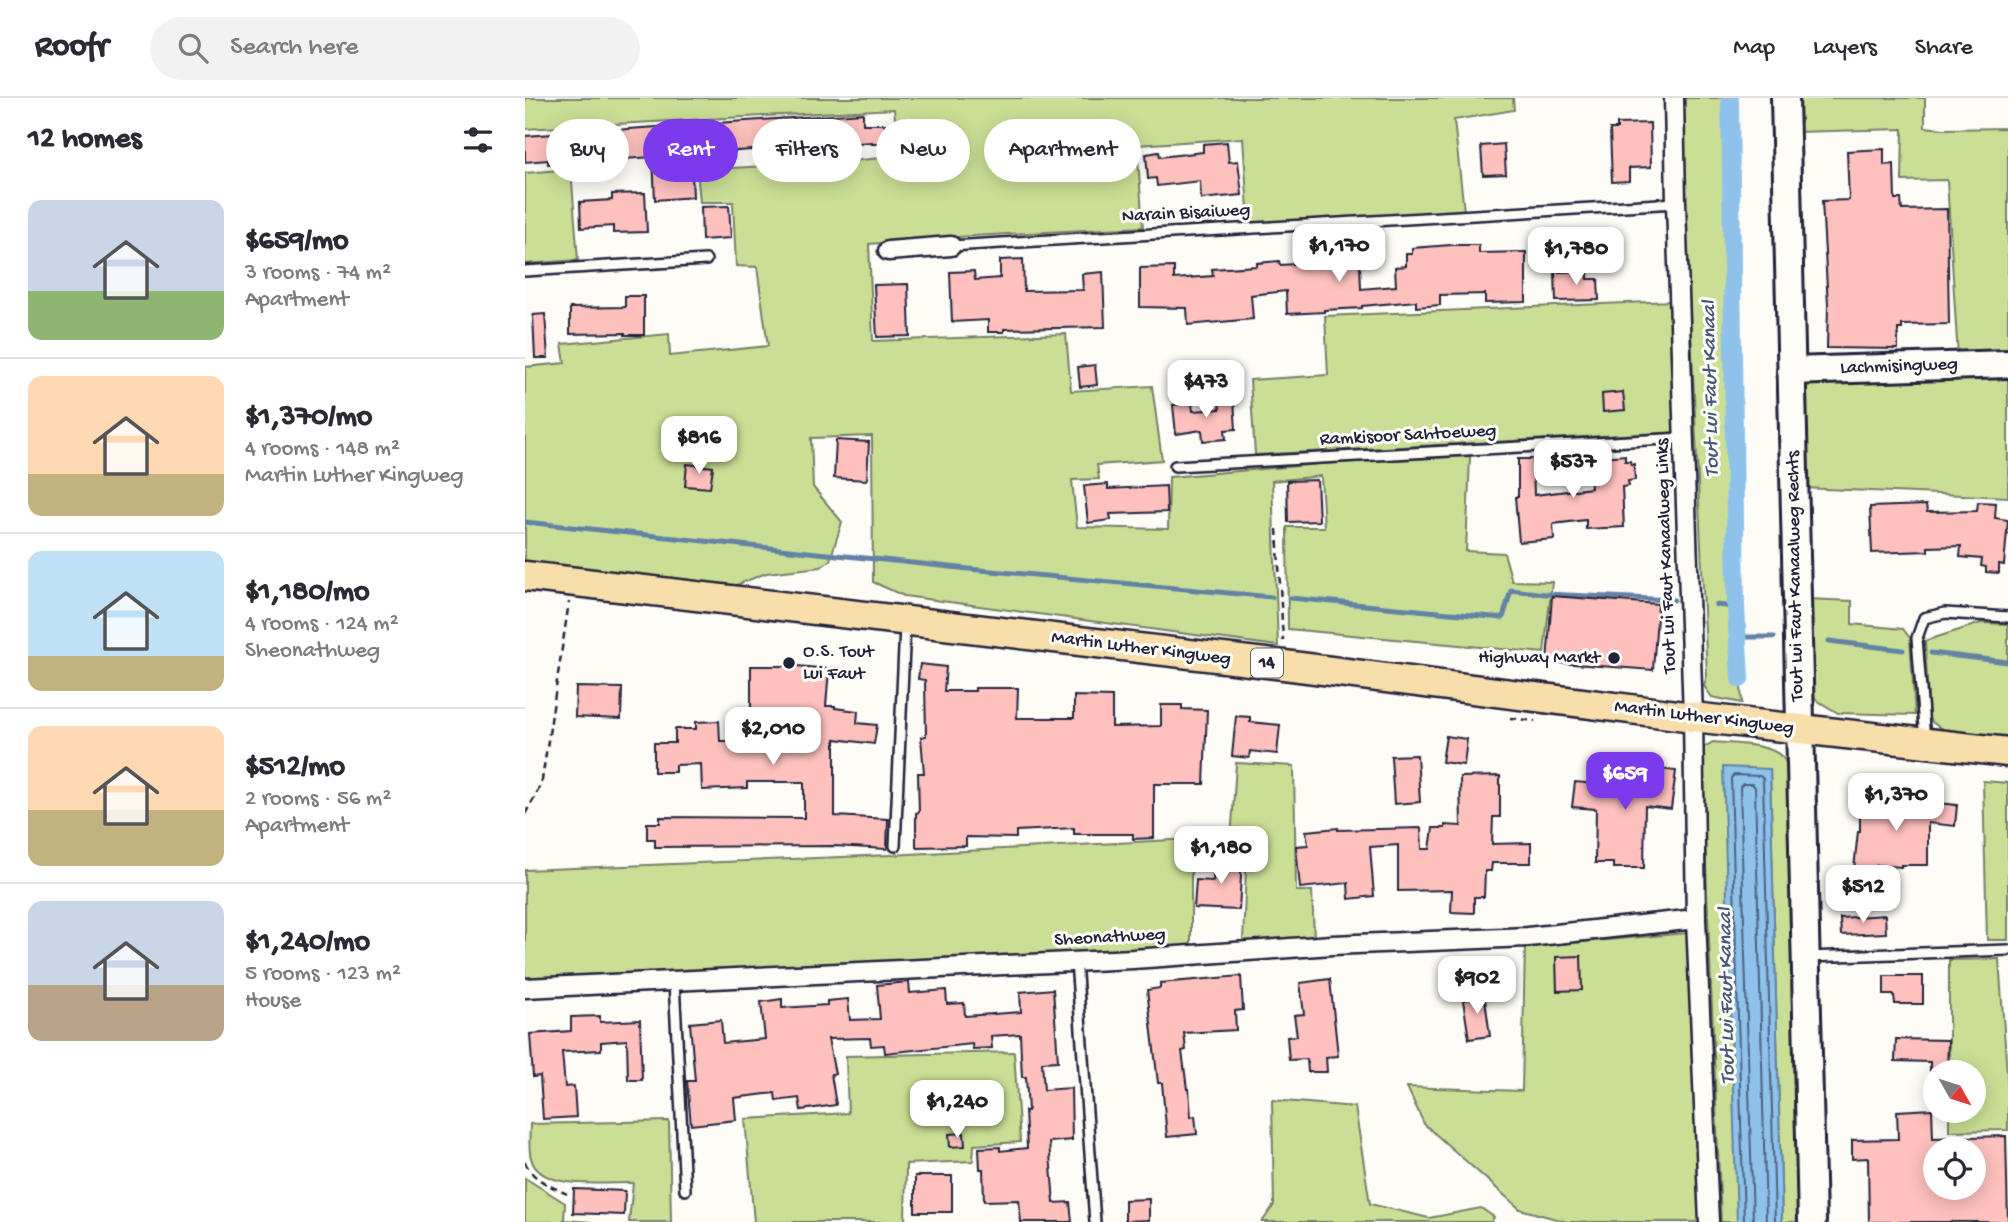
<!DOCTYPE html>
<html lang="en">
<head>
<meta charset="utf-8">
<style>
	body { margin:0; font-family:"Gochi Hand",sans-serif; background:#f2f2f3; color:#2b2b33; height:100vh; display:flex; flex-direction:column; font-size:26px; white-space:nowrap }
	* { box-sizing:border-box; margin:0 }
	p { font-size:23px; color:#7c7c81 }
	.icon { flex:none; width:38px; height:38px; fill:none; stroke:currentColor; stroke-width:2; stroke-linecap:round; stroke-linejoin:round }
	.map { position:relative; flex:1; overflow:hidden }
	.sheet { display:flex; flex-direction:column; background:#fff; width:525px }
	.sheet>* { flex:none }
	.guide { position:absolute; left:21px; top:21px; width:665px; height:63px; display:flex; gap:14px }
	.needle { width:46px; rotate:129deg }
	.buttons { position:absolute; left:1398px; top:962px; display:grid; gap:14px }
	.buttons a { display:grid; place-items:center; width:63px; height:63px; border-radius:50%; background:#fff; box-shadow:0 4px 18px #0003; font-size:35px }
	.price { position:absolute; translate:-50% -60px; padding:0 16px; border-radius:14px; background:#fff; color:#222; font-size:23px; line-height:46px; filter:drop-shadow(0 2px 4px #0008) }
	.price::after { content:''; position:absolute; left:50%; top:42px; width:21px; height:16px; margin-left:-10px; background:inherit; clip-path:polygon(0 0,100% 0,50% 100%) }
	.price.active { background:#7c3aed; color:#fff }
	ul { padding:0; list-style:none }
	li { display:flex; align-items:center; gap:21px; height:175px; padding:0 28px }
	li+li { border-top:2px solid #e1e1e2 }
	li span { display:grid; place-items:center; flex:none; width:196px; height:140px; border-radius:14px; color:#555 }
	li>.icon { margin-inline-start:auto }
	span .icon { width:84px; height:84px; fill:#fffc; stroke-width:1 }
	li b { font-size:30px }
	h2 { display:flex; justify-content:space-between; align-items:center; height:84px; padding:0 28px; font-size:30px }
	.tag { padding:0 24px; border-radius:32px; background:#fff; box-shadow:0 4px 18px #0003; font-size:24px; line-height:63px }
	.tag.active { background:#7c3aed; color:#fff }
	header { display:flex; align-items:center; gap:42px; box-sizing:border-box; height:98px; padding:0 35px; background:#fff; border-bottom:2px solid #e1e1e2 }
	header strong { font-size:33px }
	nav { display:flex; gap:38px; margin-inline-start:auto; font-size:24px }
	.search { width:490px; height:63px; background:#f2f2f3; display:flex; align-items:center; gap:18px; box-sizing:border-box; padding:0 24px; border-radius:38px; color:#7c7c81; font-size:26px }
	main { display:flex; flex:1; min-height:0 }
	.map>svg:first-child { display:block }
</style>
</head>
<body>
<header>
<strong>Roofr</strong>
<div class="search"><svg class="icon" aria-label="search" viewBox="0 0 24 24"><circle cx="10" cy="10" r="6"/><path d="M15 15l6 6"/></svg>Search here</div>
<nav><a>Map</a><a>Layers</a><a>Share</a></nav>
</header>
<main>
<section class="sheet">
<h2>12 homes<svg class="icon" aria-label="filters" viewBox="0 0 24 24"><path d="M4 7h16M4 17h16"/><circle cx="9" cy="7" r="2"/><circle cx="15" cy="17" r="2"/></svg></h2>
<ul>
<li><span style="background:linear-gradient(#c9d6e8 65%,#8fb573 0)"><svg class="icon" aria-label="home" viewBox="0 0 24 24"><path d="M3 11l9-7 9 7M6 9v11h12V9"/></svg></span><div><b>$659/mo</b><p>3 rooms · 74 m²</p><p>Apartment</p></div></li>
<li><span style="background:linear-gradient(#ffd9b3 70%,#c2b280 0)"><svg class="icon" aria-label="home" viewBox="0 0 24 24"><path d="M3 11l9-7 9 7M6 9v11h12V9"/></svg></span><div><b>$1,370/mo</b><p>4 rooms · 148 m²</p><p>Martin Luther Kingweg</p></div></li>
<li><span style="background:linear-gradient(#bfe0f5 75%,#c2b280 0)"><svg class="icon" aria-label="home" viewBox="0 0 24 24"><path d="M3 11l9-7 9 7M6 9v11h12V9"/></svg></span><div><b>$1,180/mo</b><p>4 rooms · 124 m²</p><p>Sheonathweg</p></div></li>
<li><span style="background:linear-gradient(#ffd9b3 60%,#c2b280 0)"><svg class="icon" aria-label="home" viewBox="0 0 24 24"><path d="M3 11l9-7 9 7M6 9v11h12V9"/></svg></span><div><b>$512/mo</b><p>2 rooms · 56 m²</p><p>Apartment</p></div></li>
<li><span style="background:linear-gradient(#c9d6e8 60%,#b9a48a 0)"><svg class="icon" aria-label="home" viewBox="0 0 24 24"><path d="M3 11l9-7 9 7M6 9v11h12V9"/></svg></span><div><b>$1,240/mo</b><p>5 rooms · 123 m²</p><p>House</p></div></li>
</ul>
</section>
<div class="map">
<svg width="1483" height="1124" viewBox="0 0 1483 1124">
	<rect width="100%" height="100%" fill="#fdfcf7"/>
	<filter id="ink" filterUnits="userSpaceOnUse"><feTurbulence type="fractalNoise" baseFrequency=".0143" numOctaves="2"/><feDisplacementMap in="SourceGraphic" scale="14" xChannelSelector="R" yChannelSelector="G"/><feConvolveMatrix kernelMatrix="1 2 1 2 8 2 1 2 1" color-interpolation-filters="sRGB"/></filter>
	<g filter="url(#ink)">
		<!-- green -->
		<path fill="#cadf95" stroke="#768068" stroke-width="2" d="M0,0H988L989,12L929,22L939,113L724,126L718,40L612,47L618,129L446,138L344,146L348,243L541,236L546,293L627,288L637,362L572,367L574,381L547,382L552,429L643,431L644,379L796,366L945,358L941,453L979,455L987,483L1027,484L1019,555L763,531L762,429H799L796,378L747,383L753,548L379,498L348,484L347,338L286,340L288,389L317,424L305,462L296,469L241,475L204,490L0,468V269L40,265L37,246L144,236L145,258L243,248L232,169L211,168L208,104H175L172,72L327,63L374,58L369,11L0,31Z
			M1159,0H1205L1211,509L1217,605L1187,599L1179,588L1182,577L1160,104Z
			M1270,0H1400V29L1419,31L1483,30V258L1433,260L1422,82L1377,83L1378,31L1270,34Z
			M46,71L53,162L0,166V75Z
			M1147,203L1152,334L730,357L725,282L803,277L800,218Z
			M1483,277V399L1277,390L1279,285Z
			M1282,501L1327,503V526L1378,531L1385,540L1390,617L1313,615L1293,603L1282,593Z
			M1456,525L1483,526V644L1430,640L1404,622L1400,543Z
			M1188,644C1206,646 1244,645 1257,659C1264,665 1265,676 1267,684L1277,1124H1257L1245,671L1212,1124H1196L1176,651Z
			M711,665L769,668L771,793H787L789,839L718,844L722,746L706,744Z
			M1458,683L1483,685V842H1462Z
			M666,741V848L0,882V772L366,757Z
			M1163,835L1176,1124H1042L995,1111L899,1026L882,989L997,993L1000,849Z
			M1474,861L1483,990V1032L1424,1033V1013H1449V975H1424V862Z
			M489,954L495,1044L449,1047L448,1063L381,1066L380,1124H229L220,1021L323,1015L321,958Z
			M747,1002L830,1009L845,1106L904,1120L956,1110L969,1119L966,1124H737L749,1107Z
			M144,1023L146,1124H104L108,1085C81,1084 14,1094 6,1060C3,1050 5,1037 5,1026Z
			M0,1080L40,1105L39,1122L66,1124H0Z"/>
		<!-- water -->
		<path fill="#8fc2eb" stroke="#6382a5" stroke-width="2" d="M1198,669L1245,671L1257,1124H1212Z"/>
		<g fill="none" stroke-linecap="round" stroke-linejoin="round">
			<!-- shore -->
			<path stroke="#4e6281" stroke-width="2" d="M1219,1124L1206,680L1209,677L1235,678L1238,681L1250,1124
				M1228,1124L1215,689L1218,686H1227L1230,689L1241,1124"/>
			<!-- stream -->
			<path stroke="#6382a5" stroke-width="5" d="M0,424L444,471L747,499
				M765,500L978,520L986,492L1021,496L1149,502
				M1191,507L1211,509
				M1213,539H1249
				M1304,543L1378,552
				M1406,555L1483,564"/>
			<!-- canal -->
			<path stroke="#8fc2eb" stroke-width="18" d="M1205,0L1211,509L1215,581"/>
		</g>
		<!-- building -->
		<path fill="#fec1be" stroke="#22223b" stroke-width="2" fill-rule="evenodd" d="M338,15V26H360V46H347V44L166,56L168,99L130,102L128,59L23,66V62L0,64V38Z
			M1125,25L1126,69L1104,70V83L1087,84L1085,31H1092V26Z
			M702,44L704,64L713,63L717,97L676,101L675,83L632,88L631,80L623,81L621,56L634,54L635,59L678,54V46Z
			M979,46L981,76L958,77L956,48Z
			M1359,51V67L1369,66L1370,101H1376L1377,112L1422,111L1424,226L1377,227V231H1373V251L1302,250L1303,207L1297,103L1324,102L1322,53Z
			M120,95L122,134L88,135V128L56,130L55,104L87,102V96Z
			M204,108L206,140L177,142L176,109Z
			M926,147H954V155L1001,154V204L960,205V196L915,197V207L891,209V203L837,208V210L799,212V214L762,216L761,193L726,197L728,221L663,227L662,210L615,209V170L649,169V181L688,178L687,171L732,168V165L754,163L755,167L804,164L803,151L826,150L827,166H835L836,191L871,188L870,169L881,168V156H887V150Z
			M498,161L499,193L558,192L557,176L578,174L580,229L479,231V234H463V222L427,224L425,174L449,173L450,182L475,180V162Z
			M1063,173V181H1073L1074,202L1031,203L1030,174Z
			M383,186L385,238L352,239L349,187Z
			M100,198H119V237H100V235L45,236V210L100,209Z
			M20,216L23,260H10L8,217Z
			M570,267L572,287L555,289L553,269Z
			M1098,294L1100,312L1078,314L1077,296Z
			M709,303L711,331L700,332L701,341L678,343L677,332L651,336L648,307L667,305L668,313L695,311L694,305Z
			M311,342L344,344L342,382L309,380Z
			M1100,357V363H1105L1106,367L1109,366L1110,382L1103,383L1104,388L1097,389L1099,429L1061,431V422L1028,426L1029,441L994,444L990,399H993V361H1008L1009,397L1066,390L1064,360Z
			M162,366L188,369L185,390L160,388Z
			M792,382L794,423L763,424L762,383Z
			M583,386V391L641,388L642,414L585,416L586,422L563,425L559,388Z
			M1453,404L1471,405L1470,420L1483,422L1479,467L1474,466V475L1461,474V469L1456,468L1457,461L1435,459L1436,448L1403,449V453L1347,455L1345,409L1401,407L1402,414L1452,413Z
			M1027,498L1133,506L1128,572L1022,564Z
			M395,566L421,569L419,593H450V590H493L492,620H549V598L587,599V629L636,628V607H657V611L682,612L679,686H629V740L608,741V736H549V730L491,733V740L441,739V748L391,749V715L394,714L393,675H399L396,639L401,638L400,582L393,581Z
			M226,568H272L304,571L301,608H310V610L333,613L332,625L352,627L349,646L310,641V718L363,721L362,751L309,748L130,749V741H122V725H135V719L279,720V684H222V690L177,692L176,666L150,667V674H129V645H150V631H171V624L194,623L195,643H226Z
			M51,589L97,590L96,621L50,619Z
			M711,618L725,619V624L755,627L752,656L725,653L724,660L707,658Z
			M921,638L942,641L939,667L917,664Z
			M892,657L895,704L869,706L866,658Z
			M1096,666L1151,673L1146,711L1120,708L1119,770H1088V765H1070L1071,711L1047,709L1050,684L1093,688Z
			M975,678V719H968L967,746L1006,745V765H967L966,773H960L959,799H949V815L926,814L927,792L873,793V747L845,749L849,798L824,801L823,785L775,790L771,748L783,747L781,733L813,730V732L896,730L897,751H905L908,730H920V727L936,728L935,679Z
			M1335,700H1380V702L1432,707L1430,728L1403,725V767H1376V769L1352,767L1351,782L1328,780L1333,733H1335Z
			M690,758L717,760L714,812L669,810L671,782L688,783Z
			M1360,817L1361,835L1316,837L1315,820Z
			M1056,858L1057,892L1032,893L1031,859Z
			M716,878L718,912L710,913L711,932L659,935L661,952L657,953L662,991H664L666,1019L670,1018L672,1036L642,1039L637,985H633L622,892L635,890V885Z
			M1359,878H1398V906H1370L1369,897H1359Z
			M805,881L813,958L801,959L802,974H783L782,961L764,962L762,939L772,938L769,917L779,916L775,885Z
			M384,884L385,895L421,892L422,906L439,905L440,918L496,914L495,894L528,891L533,963L517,964L519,992L546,990L547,1042L524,1044L529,1105L545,1104L547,1124H496L494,1102L459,1103L458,1071H455L454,1050L475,1049V1053L502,1050L500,1013H503L501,979H497L495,936L466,938L467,950L448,951L447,946L360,955L359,947L346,948L345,940L303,941L310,976H306L311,1007L276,1012L274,1000L251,1003L250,995L209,1000L211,1022L166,1027L162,983H170L165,925L196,922L198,945L240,941L236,904L257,901V910L302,907V903L323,901L325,922L355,921L352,887Z
			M959,894L965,938L944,941L938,902L945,901V896Z
			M75,918V924L115,922L117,982H103L102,942L76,944V952L37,954L40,989L49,988L51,1019L18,1021L15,978L8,979L5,936L46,933V919Z
			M1371,941L1423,942L1422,974L1405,973V964L1370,963Z
			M1407,1011L1408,1040L1481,1038L1483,1124H1344L1343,1060L1327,1061V1042L1373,1041L1372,1013ZM1410,1052H1449V1090H1410Z
			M439,1035L440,1048L425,1049L424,1036Z
			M390,1078H427V1114H390Z
			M49,1091L100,1093L99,1117L48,1115Z
			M624,1101V1122L600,1123V1102Z"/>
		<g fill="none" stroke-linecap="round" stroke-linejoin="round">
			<!-- lane casing -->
			<g stroke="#22223b" stroke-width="14">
				<path id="lane" d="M426,148L1151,105
					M0,173L181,162
					M650,368L1159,340
					M1400,643L1392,540L1399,520L1420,515L1483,519
					M370,748L380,528
					M1282,859L1483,852
					M551,863L570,1124
					M149,884L160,1092"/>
			</g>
			<!-- street casing -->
			<g stroke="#22223b" stroke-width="23">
				<path id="street" d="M1149,0L1151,105L1168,619L1171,821L1184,1124
					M363,153L426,148
					M0,890L608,861L807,847L1003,839L1171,821"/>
			</g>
			<!-- secondary casing -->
			<g stroke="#22223b" stroke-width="32">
				<path id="secondary" d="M1260,0L1287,1124
					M1266,273L1483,266"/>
			</g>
			<!-- primary casing -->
			<g stroke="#22223b" stroke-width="33">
				<path id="primary" d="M0,478L759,567L1168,619L1483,654"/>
			</g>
			<!-- path -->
			<path stroke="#22223b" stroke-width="2.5" stroke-dasharray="7 5" stroke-linecap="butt" d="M752,431L758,543
				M985,620L1010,623
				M0,716L10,699L17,682L44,504
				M0,1064C7,1082 26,1088 42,1096"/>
			<!-- lane -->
			<use href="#lane" stroke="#fdfcf7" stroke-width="9"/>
			<!-- street -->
			<use href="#street" stroke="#fdfcf7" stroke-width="18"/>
			<!-- secondary -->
			<use href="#secondary" stroke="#fdfcf7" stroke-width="26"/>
			<!-- primary -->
			<use href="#primary" stroke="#f8deab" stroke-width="28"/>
		</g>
	</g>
	<!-- markers -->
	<g fill="#22223b" stroke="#fdfcf7" stroke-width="2.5">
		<circle cx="1089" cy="560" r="7"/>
		<circle cx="264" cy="565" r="7"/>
	</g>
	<g text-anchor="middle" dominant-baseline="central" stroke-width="6" stroke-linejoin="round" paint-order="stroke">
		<!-- shield labels -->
		<rect fill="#fdfcf7" stroke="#646373" stroke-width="2" x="726" y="550.5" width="32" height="29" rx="5"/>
		<g font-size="18" font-weight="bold" fill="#22223b">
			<text x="742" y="565">14</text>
		</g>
		<!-- street labels -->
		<g font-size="19" fill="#22223b" stroke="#fdfcf7">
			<text transform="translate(661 116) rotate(-3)">Narain Bisaiweg</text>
			<text transform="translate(1374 269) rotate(-2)">Lachmisingweg</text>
			<text transform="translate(883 338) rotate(-3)">Ramkisoor Sahtoeweg</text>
			<text transform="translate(1142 458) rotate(-92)">Tout Lui Faut Kanaalweg Links</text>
			<text transform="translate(1271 478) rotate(-91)">Tout Lui Faut Kanaalweg Rechts</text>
			<text transform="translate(616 551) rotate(7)">Martin Luther Kingweg</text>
			<text transform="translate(1179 620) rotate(7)">Martin Luther Kingweg</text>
			<text transform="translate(585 840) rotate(-3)">Sheonathweg</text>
		</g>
		<!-- poi labels -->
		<g font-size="19" fill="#22223b" stroke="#fdfcf7" text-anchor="start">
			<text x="278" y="554">O.S. Tout<tspan x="278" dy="22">Lui Faut</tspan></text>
			<text x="1075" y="560" text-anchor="end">Highway Markt</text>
		</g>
		<!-- water labels -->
		<g font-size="21" font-style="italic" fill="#485a79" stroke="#fdfcf7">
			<text transform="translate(1187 291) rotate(-91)">Tout Lui Faut Kanaal</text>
			<text transform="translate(1203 898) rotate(-91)">Tout Lui Faut Kanaal</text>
		</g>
	</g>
</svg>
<div class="buttons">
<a><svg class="needle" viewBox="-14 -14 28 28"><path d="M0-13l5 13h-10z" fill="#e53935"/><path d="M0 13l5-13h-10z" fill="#7c7c81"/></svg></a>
<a><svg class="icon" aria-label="locate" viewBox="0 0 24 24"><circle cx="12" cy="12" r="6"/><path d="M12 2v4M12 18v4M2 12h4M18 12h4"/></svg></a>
</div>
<b class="price" style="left:814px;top:186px">$1,170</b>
<b class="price" style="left:1051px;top:189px">$1,780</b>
<b class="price" style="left:681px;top:322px">$473</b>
<b class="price" style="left:174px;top:378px">$816</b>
<b class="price" style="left:1048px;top:402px">$537</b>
<b class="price" style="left:248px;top:669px">$2,010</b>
<b class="price active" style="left:1100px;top:714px">$659</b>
<b class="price" style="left:1371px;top:735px">$1,370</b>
<b class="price" style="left:696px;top:788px">$1,180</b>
<b class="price" style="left:1338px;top:827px">$512</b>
<b class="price" style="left:952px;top:918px">$902</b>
<b class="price" style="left:432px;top:1042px">$1,240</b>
<div class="guide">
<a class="tag">Buy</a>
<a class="tag active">Rent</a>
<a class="tag">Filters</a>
<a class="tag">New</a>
<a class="tag">Apartment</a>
</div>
</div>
</main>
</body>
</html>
